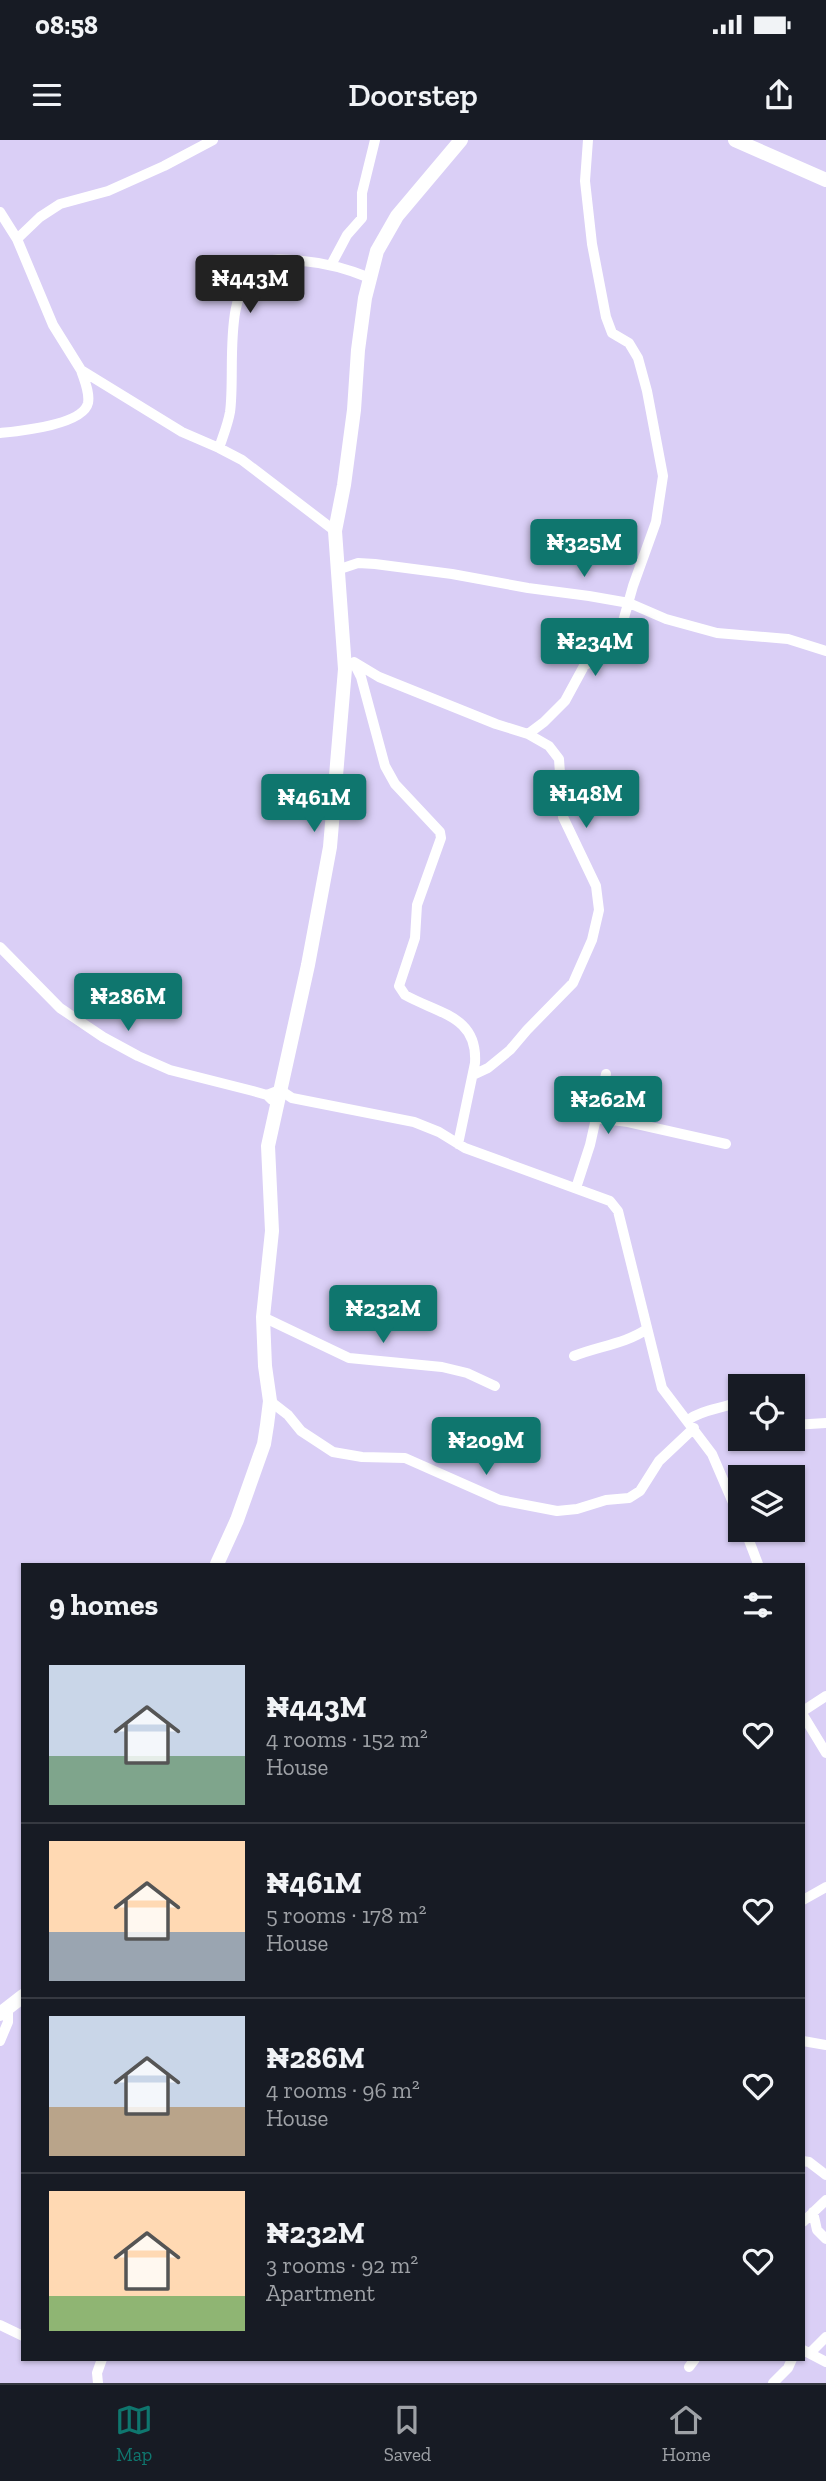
<!DOCTYPE html>
<html lang="en">
<head>
<meta charset="utf-8">
<style>
	body { margin:0; font-family:"Zilla Slab",serif; background:#242831; color:#f1f3f6; height:100vh; display:flex; flex-direction:column; font-size:26px; white-space:nowrap }
	* { box-sizing:border-box; margin:0 }
	p { font-size:23px; color:#9ea1a6 }
	.icon { flex:none; width:38px; height:38px; fill:none; stroke:currentColor; stroke-width:2; stroke-linecap:round; stroke-linejoin:round }
	.map { position:relative; flex:1; overflow:hidden }
	.drawer { position:absolute; left:21px; top:1423px; width:784px; height:798px; display:flex; flex-direction:column; background:#171b24; border-radius:0px; box-shadow:0 2px 5px #0004 }
	.drawer>* { flex:none }
	.tools { position:absolute; left:728px; top:1234px; display:grid; gap:14px }
	.tools a { display:grid; place-items:center; width:77px; height:77px; border-radius:0px; background:#171b24; box-shadow:0 2px 5px #0004; font-size:35px }
	.price { position:absolute; translate:-50% -60px; padding:0 16px; border-radius:7px; background:#0f766e; color:#fff; font-size:23px; line-height:46px; filter:drop-shadow(0 2px 4px #0008) }
	.price::after { content:''; position:absolute; left:50%; top:42px; width:21px; height:16px; margin-left:-10px; background:inherit; clip-path:polygon(0 0,100% 0,50% 100%) }
	.price.current { background:#222; color:#fff }
	ul { padding:0; list-style:none }
	li { display:flex; align-items:center; gap:21px; height:175px; padding:0 28px }
	li+li { border-top:2px solid #363941 }
	li span { display:grid; place-items:center; flex:none; width:196px; height:140px; border-radius:0px; color:#555 }
	li>.icon { margin-inline-start:auto }
	span .icon { width:84px; height:84px; fill:#fffc; stroke-width:1 }
	li b { font-size:30px }
	h2 { display:flex; justify-content:space-between; align-items:center; height:84px; padding:0 28px; font-size:30px }
	.status { display:flex; justify-content:space-between; align-items:center; height:49px; padding:0 35px; background:#171b24; direction:ltr }
	.status svg { height:19px; fill:currentColor }
	header { display:flex; justify-content:space-between; align-items:center; height:91px; padding:0 28px; background:#171b24; font-size:32px; font-weight:600 }
	.tabs { display:flex; justify-content:space-around; align-items:center; height:98px; border-top:2px solid #363941; background:#171b24; font-size:19px; color:#9ea1a6 }
	.tabs a { display:grid; justify-items:center; gap:4px }
	.tabs .current { color:#0f766e }
	.map>svg:first-child { display:block }
</style>
</head>
<body>
<div class="status"><b>08:58</b><svg viewBox="0 0 49 12"><path d="M0 12V9h3v3zM5 12V6h3v6zM10 12V3h3v9zM15 12V0h3v12zM26 1h20v11H26zM47 4h2v5h-2z"/></svg></div>
<header><svg class="icon" aria-label="menu" viewBox="0 0 24 24"><path d="M4 6h16M4 12h16M4 18h16"/></svg>Doorstep<svg class="icon" aria-label="share" viewBox="0 0 24 24"><path d="M12 15V3M7 8l5-5 5 5M5 13v7h14v-7"/></svg></header>
<div class="map">
<svg width="826" height="2243" viewBox="0 0 826 2243">
	<rect width="100%" height="100%" fill="#dacff6"/>
	<g fill="none" stroke-linecap="round" stroke-linejoin="round">
		<!-- street -->
		<path stroke="#fff" stroke-width="10" d="M0,72L17,99L53,185L81,230L182,292L219,308L242,320L335,391
			M17,99L40,77L60,64L108,51L164,26L213,0
			M331,125L347,95L362,78V53L375,0
			M0,293C19,291 83,285 88,263C90,252 84,240 81,230
			M219,308C223,296 228,284 230,272C236,230 221,152 261,124C272,117 290,120 303,121C326,123 348,129 370,138
			M337,430L358,423L375,424L452,434L528,448L589,456L629,463L666,479L717,493L788,499L826,511
			M354,522L379,537L496,584L528,594L549,606L559,619L563,677L596,746L599,770L592,800L573,843L527,890L510,910L488,928L473,935
			M354,523L361,537L385,626L395,644L440,692L441,698L417,765L415,798L399,846L405,855C439,874 478,876 475,923L458,1004
			M528,594L544,582L565,561L584,526L611,507L618,499L633,446L656,382L663,336L647,251L638,218L629,203L612,193L606,177L592,104L585,41L588,0
			M0,807L60,868L103,897L138,916L170,930L253,951L267,955L272,960
			M267,955L280,950L292,958L414,982L439,992L465,1008L610,1061L618,1071L662,1248L712,1314L740,1379
			M596,978L628,982L726,1004
			M576,1048L590,1005L606,934
			M263,1177L349,1218L442,1227L467,1233L495,1246
			M574,1216C599,1206 625,1204 647,1189
			M751,1246L753,1242
			M270,1261L288,1275L301,1291L333,1312L362,1317L405,1318L500,1360L557,1371L577,1369L606,1360L629,1358L640,1351L659,1321L694,1288
			M688,1280C703,1269 723,1269 740,1261
			M793,1285L826,1283
			M745,1390L758,1424
			M803,1571L826,1556
			M803,1575L826,1613
			M803,1760L826,1747
			M0,1901L8,1882V1866
			M803,1901L826,1905
			M803,2021L809,2022L826,2035
			M813,2072L817,2090L826,2099
			M803,2082L826,2060
			M0,2185L23,2196
			M803,2210L826,2222
			M811,2214L813,2210L826,2197
			M689,2227L695,2219
			M98,2243L97,2233L102,2219
			M773,2243L788,2228L792,2219"/>
		<!-- secondary -->
		<path stroke="#fff" stroke-width="14" d="M735,0L826,40
			M217,1424L237,1380L264,1304L267,1285L270,1261L265,1226L263,1177L272,1091L268,1006L308,825L330,707L345,529L335,391L344,345L354,270L358,210L365,158L377,111L397,76L461,0
			M0,1874L23,1856"/>
	</g>
</svg>
<div class="tools">
<a><svg class="icon" aria-label="locate" viewBox="0 0 24 24"><circle cx="12" cy="12" r="6"/><path d="M12 2v4M12 18v4M2 12h4M18 12h4"/></svg></a>
<a><svg class="icon" aria-label="layers" viewBox="0 0 24 24"><path d="M12 4l9 5-9 5-9-5zM3 14l9 5 9-5"/></svg></a>
</div>
<b class="price current" style="left:250px;top:175px">₦443M</b>
<b class="price" style="left:584px;top:439px">₦325M</b>
<b class="price" style="left:595px;top:538px">₦234M</b>
<b class="price" style="left:586px;top:690px">₦148M</b>
<b class="price" style="left:314px;top:694px">₦461M</b>
<b class="price" style="left:128px;top:893px">₦286M</b>
<b class="price" style="left:608px;top:996px">₦262M</b>
<b class="price" style="left:383px;top:1205px">₦232M</b>
<b class="price" style="left:486px;top:1337px">₦209M</b>
<section class="drawer">
<h2>9 homes<svg class="icon" aria-label="filters" viewBox="0 0 24 24"><path d="M4 7h16M4 17h16"/><circle cx="9" cy="7" r="2"/><circle cx="15" cy="17" r="2"/></svg></h2>
<ul>
<li><span style="background:linear-gradient(#c9d6e8 65%,#7fa58c 0)"><svg class="icon" aria-label="home" viewBox="0 0 24 24"><path d="M3 11l9-7 9 7M6 9v11h12V9"/></svg></span><div><b>₦443M</b><p>4 rooms · 152 m²</p><p>House</p></div><svg class="icon" aria-label="heart" viewBox="0 0 24 24"><path d="M12 20l-8-8c-3-5 5-10 8-4 3-6 11-1 8 4z"/></svg></li>
<li><span style="background:linear-gradient(#ffd9b3 65%,#9aa5b1 0)"><svg class="icon" aria-label="home" viewBox="0 0 24 24"><path d="M3 11l9-7 9 7M6 9v11h12V9"/></svg></span><div><b>₦461M</b><p>5 rooms · 178 m²</p><p>House</p></div><svg class="icon" aria-label="heart" viewBox="0 0 24 24"><path d="M12 20l-8-8c-3-5 5-10 8-4 3-6 11-1 8 4z"/></svg></li>
<li><span style="background:linear-gradient(#c9d6e8 65%,#b9a48a 0)"><svg class="icon" aria-label="home" viewBox="0 0 24 24"><path d="M3 11l9-7 9 7M6 9v11h12V9"/></svg></span><div><b>₦286M</b><p>4 rooms · 96 m²</p><p>House</p></div><svg class="icon" aria-label="heart" viewBox="0 0 24 24"><path d="M12 20l-8-8c-3-5 5-10 8-4 3-6 11-1 8 4z"/></svg></li>
<li><span style="background:linear-gradient(#ffd9b3 75%,#8fb573 0)"><svg class="icon" aria-label="home" viewBox="0 0 24 24"><path d="M3 11l9-7 9 7M6 9v11h12V9"/></svg></span><div><b>₦232M</b><p>3 rooms · 92 m²</p><p>Apartment</p></div><svg class="icon" aria-label="heart" viewBox="0 0 24 24"><path d="M12 20l-8-8c-3-5 5-10 8-4 3-6 11-1 8 4z"/></svg></li>
</ul>
</section>
</div>
<nav class="tabs">
<a class="current"><svg class="icon" aria-label="map" viewBox="0 0 24 24"><path d="M3 6l6-2 6 2 6-2v14l-6 2-6-2-6 2zM9 4v14M15 6v14"/></svg>Map</a>
<a><svg class="icon" aria-label="saved" viewBox="0 0 24 24"><path d="M7 4h10v16l-5-4-5 4z"/></svg>Saved</a>
<a><svg class="icon" aria-label="home" viewBox="0 0 24 24"><path d="M3 11l9-7 9 7M6 9v11h12V9"/></svg>Home</a>
</nav>
</body>
</html>
